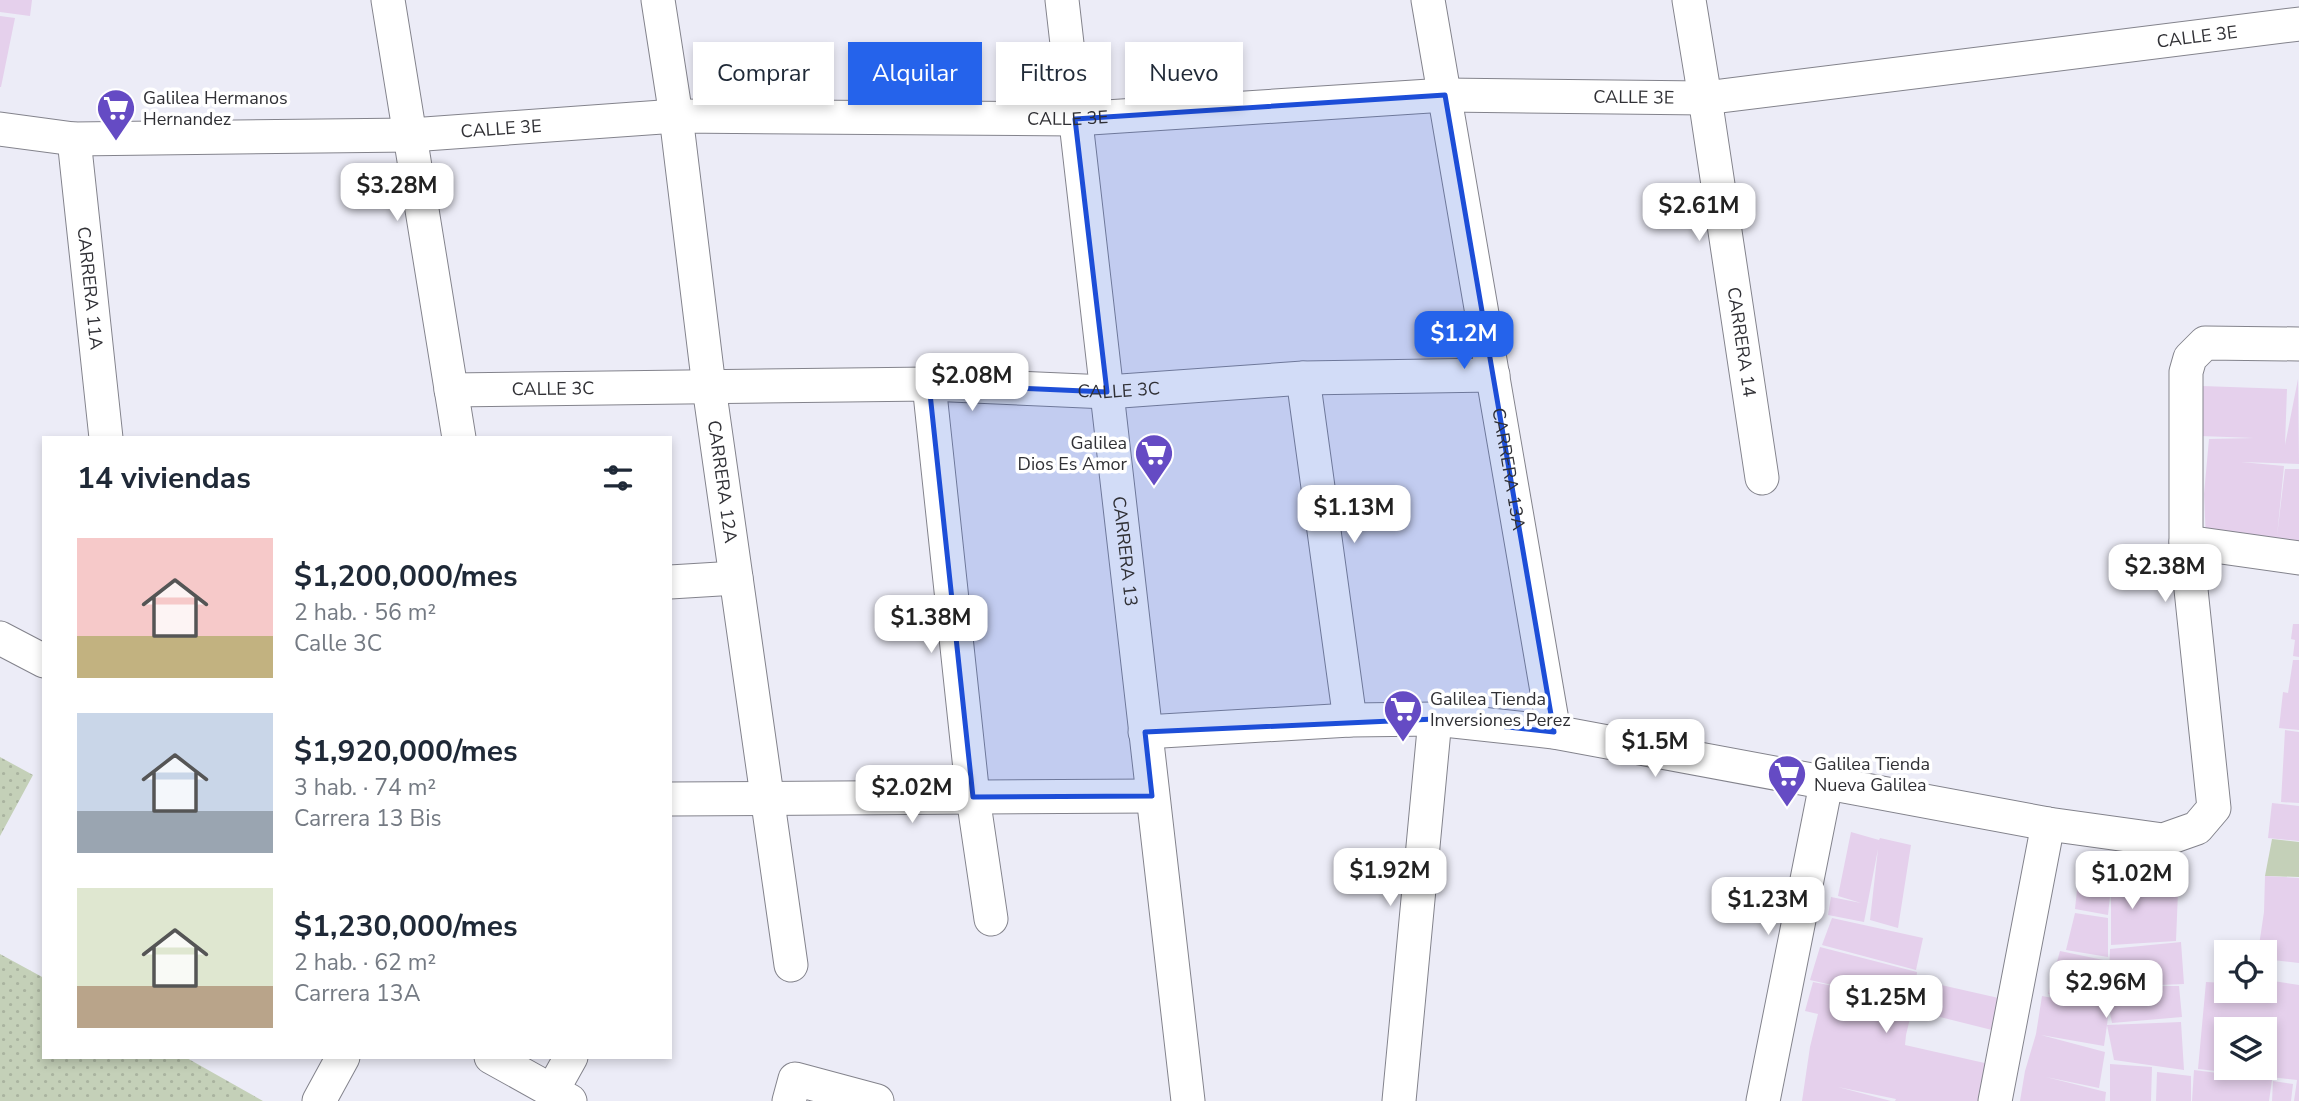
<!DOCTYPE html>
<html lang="es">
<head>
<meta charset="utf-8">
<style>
	body { margin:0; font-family:"Nunito Sans",sans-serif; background:#f2f2f3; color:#1f2937; height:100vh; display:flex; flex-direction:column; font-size:26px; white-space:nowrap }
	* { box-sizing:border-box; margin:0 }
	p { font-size:23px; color:#747a83 }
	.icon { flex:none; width:38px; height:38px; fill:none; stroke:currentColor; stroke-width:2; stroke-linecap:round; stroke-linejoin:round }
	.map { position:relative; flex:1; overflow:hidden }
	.drawer { position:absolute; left:42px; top:436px; width:630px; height:623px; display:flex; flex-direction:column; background:#fff; border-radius:0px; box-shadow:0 4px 10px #0003 }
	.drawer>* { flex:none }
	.hud { position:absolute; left:693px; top:42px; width:665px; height:63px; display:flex; gap:14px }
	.buttons { position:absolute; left:2214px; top:940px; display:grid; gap:14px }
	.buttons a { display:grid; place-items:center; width:63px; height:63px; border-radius:0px; background:#fff; box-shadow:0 4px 10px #0003; font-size:35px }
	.price { position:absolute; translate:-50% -60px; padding:0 16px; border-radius:14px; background:#fff; color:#222; font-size:23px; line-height:46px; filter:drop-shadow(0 2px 4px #0008) }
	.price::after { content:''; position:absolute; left:50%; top:42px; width:21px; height:16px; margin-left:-10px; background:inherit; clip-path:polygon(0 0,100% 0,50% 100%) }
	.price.current { background:#2563eb; color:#fff }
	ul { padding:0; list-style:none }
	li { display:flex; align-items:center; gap:21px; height:175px; padding:0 35px }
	li span { display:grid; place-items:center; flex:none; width:196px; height:140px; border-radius:0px; color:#555 }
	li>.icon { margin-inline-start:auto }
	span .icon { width:84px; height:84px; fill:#fffc; stroke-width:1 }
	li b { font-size:30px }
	h2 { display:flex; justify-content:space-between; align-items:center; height:84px; padding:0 35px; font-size:30px }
	.chip { padding:0 24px; border-radius:0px; background:#fff; box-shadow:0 4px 10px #0003; font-size:24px; line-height:63px }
	.chip.current { background:#2563eb; color:#fff }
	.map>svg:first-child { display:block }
</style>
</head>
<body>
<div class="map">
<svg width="2299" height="1101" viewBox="0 0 2299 1101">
	<defs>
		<pattern id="park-dots" width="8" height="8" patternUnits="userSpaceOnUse" patternTransform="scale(1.75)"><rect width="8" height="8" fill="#c4d0b8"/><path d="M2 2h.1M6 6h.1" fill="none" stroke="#a9b39f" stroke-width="1.8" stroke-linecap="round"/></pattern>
	</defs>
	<rect width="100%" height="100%" fill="#ececf7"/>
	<!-- green -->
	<path fill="#c4d0b8" d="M2272,839L2299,842V877L2265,876Z"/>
	<!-- park -->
	<path fill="url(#park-dots)" d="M0,757L33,775L0,836Z
		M0,954L44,978V1057H185L263,1101H0Z"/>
	<!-- building -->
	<path fill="#e5d0ec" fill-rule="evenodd" d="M0,0H32L30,16L0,12Z
		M0,16L15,18L1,87H0Z
		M2298,379L2299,464L2241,462L2284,466L2277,536L2285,469H2299V550L2206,541L2204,494L2209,439L2254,438L2200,436L2202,386L2287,389L2285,445Z
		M2293,624H2299V657L2293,656L2295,640L2291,639Z
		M2293,660H2299V730L2279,728L2283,692L2288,693Z
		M2285,730L2299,732V803L2281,802Z
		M2272,803L2299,806V841L2268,838Z
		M1851,832L1879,840L1880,838L1911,845L1898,928L1870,920L1878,849L1864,922L1828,915L1831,897L1861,903L1838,896Z
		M2265,876L2299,878V963L2264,959V952H2258L2264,912Z
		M2078,880L2178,892L2176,941L2111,945V887L2108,915L2075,909Z
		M2075,913L2108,918V957L2066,950Z
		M1832,918L1923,938L1916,970L1822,945Z
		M2181,942L2184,984L2134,986H2179L2182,1017L2112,1023L2109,1008L2107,1025L2181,1022L2184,1070L2114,1060L2107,1025L2104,1046L2041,1035L2105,1052L2099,1088L2046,1077L2106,1092L2105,1101H2020L2025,1071L2036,1034L2042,996L2096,1006L2048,994L2060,951L2108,961L2109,977L2110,949Z
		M1820,947L1917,972L1916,982L1907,979V987H1900L1899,1000L1914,1003L1919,980L2003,999L1996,1031L1912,1010L1906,1035L1905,1045L1989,1064L1979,1101H1895L1896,1099L1838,1087L1891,1101H1802L1810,1047L1818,1014L1805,1011L1813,982L1854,990L1810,980Z
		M2273,981L2299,985V1101H2294L2297,1080L2198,1069L2206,982L2226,983V990H2264V985H2273ZM2226,1029H2264V1068H2226Z
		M2110,1064L2152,1067L2151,1101H2110Z
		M2194,1070L2272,1080L2269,1101H2192Z
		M2157,1072L2191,1076V1101H2156Z
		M2273,1081L2293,1084L2291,1101H2272Z"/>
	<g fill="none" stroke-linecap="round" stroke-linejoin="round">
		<!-- street casing -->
		<g stroke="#83838c" stroke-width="35">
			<g id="street">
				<path d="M388,0L459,438"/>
				<path id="s1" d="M658,0L676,116L709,387L791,965"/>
				<path id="s2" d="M1062,0L1188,1101"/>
				<path id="s3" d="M1428,0L1554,732"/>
				<path id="s4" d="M1689,0L1705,98L1762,478"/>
				<path id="s5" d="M0,129L74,139L411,135L676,116L1075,119L1445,95L1705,98L2299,24"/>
				<path id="s6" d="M74,139L106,438"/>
				<path d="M1303,378L1350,720"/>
				<path d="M929,384L973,797L991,919"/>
				<path id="s7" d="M451,390L929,384L1107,392L1303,378L1493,375"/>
				<path d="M2186,542L2299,558"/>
				<path d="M670,582L736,578"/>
				<path d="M0,638L44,661"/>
				<path d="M1145,732L1350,720L1435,719L1554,732L2048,824L2163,840L2197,828L2214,808L2186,542V372L2190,358L2205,343L2299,344"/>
				<path d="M670,799L1152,796"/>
				<path d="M491,1057L570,1101"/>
				<path d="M552,1091L571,1057"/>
				<path d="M319,1101L343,1057"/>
				<path d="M789,1101L795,1079L877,1101"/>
				<path d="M1399,1101L1435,719"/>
				<path d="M1763,1101L1826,784"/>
				<path d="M1995,1101L2048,824"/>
			</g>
		</g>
		<!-- street -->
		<use href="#street" stroke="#fff" stroke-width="33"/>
	</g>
	<!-- marked area -->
	<path fill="#1d4ed8" fill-opacity="0.2" stroke="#1d4ed8" stroke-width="5" stroke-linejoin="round" d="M1445,95L1554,732L1435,719L1145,732L1152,796L973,797L929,384L1107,392L1075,119Z"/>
	<!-- icons -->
	<defs>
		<g id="supermarket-pin" transform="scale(2.0125)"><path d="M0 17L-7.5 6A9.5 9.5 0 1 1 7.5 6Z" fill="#654bc4" stroke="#fff"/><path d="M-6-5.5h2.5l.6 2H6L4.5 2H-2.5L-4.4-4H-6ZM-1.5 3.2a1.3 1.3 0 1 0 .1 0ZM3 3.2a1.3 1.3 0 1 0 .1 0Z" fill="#fff"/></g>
	</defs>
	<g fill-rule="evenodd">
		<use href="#supermarket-pin" x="116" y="108"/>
		<use href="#supermarket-pin" x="1154" y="453"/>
		<use href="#supermarket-pin" x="1403" y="709"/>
		<use href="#supermarket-pin" x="1787" y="774"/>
	</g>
	<g text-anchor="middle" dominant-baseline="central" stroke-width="7" stroke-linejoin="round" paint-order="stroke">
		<!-- street labels -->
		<g font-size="18" fill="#303035" stroke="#fff">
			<text stroke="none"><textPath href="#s5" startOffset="2203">CALLE 3E</textPath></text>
			<text stroke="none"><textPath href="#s5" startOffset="1636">CALLE 3E</textPath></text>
			<text stroke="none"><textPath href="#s5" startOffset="1069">CALLE 3E</textPath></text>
			<text stroke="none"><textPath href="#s5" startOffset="502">CALLE 3E</textPath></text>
			<text stroke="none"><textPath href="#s6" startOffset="150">CARRERA 11A</textPath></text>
			<text stroke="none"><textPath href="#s4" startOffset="346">CARRERA 14</textPath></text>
			<text stroke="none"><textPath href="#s7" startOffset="102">CALLE 3C</textPath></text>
			<text stroke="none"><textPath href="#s7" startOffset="668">CALLE 3C</textPath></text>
			<text stroke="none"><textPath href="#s3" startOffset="476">CARRERA 13A</textPath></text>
			<text stroke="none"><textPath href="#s1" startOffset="486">CARRERA 12A</textPath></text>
			<text stroke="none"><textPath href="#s2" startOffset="555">CARRERA 13</textPath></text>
		</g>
		<!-- poi labels -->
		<g font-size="18" fill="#303035" stroke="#fff" text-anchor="start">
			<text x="143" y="98">Galilea Hermanos<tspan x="143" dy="21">Hernandez</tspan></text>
			<text x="1127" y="443" text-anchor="end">Galilea<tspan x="1127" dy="21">Dios Es Amor</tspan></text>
			<text x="1430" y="699">Galilea Tienda<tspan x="1430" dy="21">Inversiones Perez</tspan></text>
			<text x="1814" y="764">Galilea Tienda<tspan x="1814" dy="21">Nueva Galilea</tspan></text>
		</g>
	</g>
</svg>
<div class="buttons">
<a><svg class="icon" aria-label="locate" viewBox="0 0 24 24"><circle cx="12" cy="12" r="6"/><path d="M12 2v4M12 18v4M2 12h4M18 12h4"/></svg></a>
<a><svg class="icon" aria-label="layers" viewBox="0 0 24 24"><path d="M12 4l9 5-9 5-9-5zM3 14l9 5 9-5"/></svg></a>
</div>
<b class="price" style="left:397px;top:223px">$3.28M</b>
<b class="price" style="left:1699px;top:243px">$2.61M</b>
<b class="price current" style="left:1464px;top:371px">$1.2M</b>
<b class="price" style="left:972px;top:413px">$2.08M</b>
<b class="price" style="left:1354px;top:545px">$1.13M</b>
<b class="price" style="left:2165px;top:604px">$2.38M</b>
<b class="price" style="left:931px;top:655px">$1.38M</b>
<b class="price" style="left:1655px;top:779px">$1.5M</b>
<b class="price" style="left:912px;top:825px">$2.02M</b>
<b class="price" style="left:1390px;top:908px">$1.92M</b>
<b class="price" style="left:2132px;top:911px">$1.02M</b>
<b class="price" style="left:1768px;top:937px">$1.23M</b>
<b class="price" style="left:2106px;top:1020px">$2.96M</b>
<b class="price" style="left:1886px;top:1035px">$1.25M</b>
<div class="hud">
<a class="chip">Comprar</a>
<a class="chip current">Alquilar</a>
<a class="chip">Filtros</a>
<a class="chip">Nuevo</a>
</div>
<section class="drawer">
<h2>14 viviendas<svg class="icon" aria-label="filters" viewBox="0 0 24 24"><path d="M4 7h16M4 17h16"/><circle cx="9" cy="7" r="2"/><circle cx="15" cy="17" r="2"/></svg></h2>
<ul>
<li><span style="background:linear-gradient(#f6c9c9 70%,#c2b280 0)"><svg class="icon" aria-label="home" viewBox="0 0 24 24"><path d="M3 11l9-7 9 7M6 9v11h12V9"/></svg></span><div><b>$1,200,000/mes</b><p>2 hab. · 56 m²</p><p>Calle 3C</p></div></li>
<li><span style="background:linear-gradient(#c9d6e8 70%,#9aa5b1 0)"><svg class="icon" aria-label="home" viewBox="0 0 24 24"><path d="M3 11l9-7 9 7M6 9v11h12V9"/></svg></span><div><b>$1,920,000/mes</b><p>3 hab. · 74 m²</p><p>Carrera 13 Bis</p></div></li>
<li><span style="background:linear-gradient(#dfe7d0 70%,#b9a48a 0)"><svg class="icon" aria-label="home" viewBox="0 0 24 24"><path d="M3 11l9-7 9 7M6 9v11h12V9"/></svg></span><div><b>$1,230,000/mes</b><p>2 hab. · 62 m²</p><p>Carrera 13A</p></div></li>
</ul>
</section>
</div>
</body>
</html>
